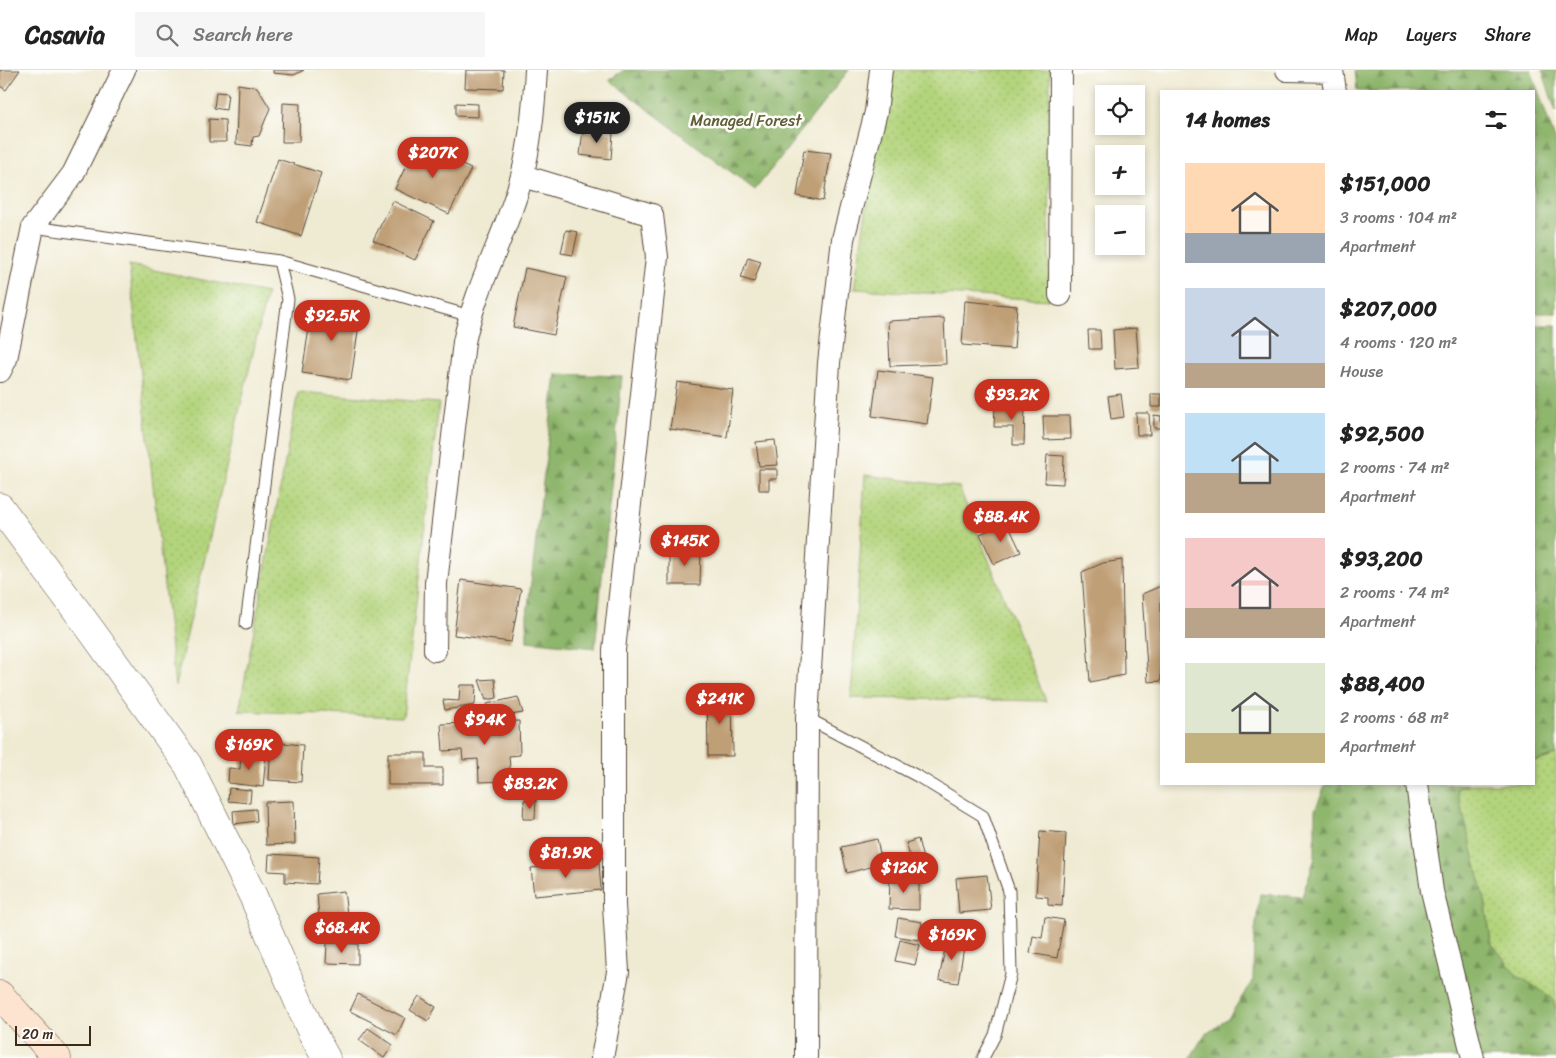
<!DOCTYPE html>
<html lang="en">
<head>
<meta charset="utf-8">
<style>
	body { margin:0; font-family:Sriracha,sans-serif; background:#f6f6f6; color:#222; height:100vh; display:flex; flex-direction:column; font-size:19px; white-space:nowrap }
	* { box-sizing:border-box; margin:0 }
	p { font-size:16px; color:#767676 }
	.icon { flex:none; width:28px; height:28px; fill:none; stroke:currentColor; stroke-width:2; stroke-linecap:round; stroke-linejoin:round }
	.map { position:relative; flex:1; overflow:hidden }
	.details { position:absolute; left:1160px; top:20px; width:375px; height:695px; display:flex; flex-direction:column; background:#fff; border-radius:0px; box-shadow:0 2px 8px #0003 }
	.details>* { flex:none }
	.tools { position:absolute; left:1095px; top:15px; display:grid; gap:10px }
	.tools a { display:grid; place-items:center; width:50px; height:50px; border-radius:0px; background:#fff; box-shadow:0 2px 8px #0003; font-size:25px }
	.scale { position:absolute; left:15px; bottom:12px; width:76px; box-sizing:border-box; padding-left:5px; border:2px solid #3b2a1e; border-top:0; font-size:14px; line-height:18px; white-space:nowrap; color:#3b2a1e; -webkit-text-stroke:4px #fdfcf7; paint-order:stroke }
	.price { position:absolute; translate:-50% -42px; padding:0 11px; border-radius:18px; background:#c8321e; color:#fff; font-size:16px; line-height:32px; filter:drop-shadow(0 1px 2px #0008) }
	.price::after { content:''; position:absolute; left:50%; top:30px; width:15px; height:11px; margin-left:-8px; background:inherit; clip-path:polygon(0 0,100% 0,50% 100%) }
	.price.active { background:#222; color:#fff }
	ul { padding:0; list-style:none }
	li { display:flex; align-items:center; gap:15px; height:125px; padding:0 25px }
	li span { display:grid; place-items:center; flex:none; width:140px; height:100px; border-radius:0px; color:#555 }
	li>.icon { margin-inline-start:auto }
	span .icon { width:60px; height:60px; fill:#fffc; stroke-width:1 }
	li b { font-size:21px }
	h2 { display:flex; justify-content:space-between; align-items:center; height:60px; padding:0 25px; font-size:21px }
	header { display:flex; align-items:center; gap:30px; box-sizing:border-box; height:70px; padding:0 25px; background:#fff; border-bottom:1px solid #e0e0e0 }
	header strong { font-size:24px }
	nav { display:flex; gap:28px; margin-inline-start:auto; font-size:18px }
	.search { width:350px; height:45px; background:#f6f6f6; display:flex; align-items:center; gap:12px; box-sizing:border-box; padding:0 18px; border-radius:0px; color:#767676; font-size:19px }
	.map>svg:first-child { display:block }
</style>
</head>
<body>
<header>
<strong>Casavia</strong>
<div class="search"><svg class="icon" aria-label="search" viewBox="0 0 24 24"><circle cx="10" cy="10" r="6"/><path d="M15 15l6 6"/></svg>Search here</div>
<nav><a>Map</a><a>Layers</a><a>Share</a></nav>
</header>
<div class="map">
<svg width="1556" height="988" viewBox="0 0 1556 988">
	<defs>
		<pattern id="grass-dots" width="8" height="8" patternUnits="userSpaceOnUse" patternTransform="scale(1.25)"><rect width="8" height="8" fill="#b3d47c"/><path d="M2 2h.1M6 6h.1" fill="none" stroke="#9bb66b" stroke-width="1.8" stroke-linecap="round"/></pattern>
		<pattern id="forest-firs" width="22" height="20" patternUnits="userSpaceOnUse" patternTransform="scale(1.25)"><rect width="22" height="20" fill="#8eb66c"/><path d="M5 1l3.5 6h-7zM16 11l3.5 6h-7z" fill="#759458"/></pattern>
	</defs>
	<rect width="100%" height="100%" fill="#fdfcf7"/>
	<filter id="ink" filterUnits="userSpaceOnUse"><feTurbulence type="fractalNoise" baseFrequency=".02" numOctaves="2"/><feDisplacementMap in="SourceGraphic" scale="10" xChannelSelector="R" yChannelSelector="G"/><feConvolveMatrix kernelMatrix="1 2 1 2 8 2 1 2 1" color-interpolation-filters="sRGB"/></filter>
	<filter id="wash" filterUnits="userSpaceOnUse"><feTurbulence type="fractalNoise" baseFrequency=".0096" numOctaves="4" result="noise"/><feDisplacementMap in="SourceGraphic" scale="20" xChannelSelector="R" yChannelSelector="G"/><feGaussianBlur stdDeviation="1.12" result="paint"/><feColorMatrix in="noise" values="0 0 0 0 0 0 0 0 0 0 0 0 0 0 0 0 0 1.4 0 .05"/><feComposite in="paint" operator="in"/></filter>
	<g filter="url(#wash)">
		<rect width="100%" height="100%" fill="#efead2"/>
		<!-- grass -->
		<path fill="url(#grass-dots)" stroke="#777f4d" d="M888,0H1050L1049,230L854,219Z
			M129,195L267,223L175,616Z
			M298,322L439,333L403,647L239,641Z
			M865,405L959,417L1046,631L851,628Z
			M1556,685V939L1550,927L1517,906L1491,873L1486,835L1456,718L1470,714H1534V692Z"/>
		<!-- forest -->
		<path fill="url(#forest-firs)" stroke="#647045" d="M624,0H849L755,120L609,10Z
			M1355,0H1531L1556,73V243H1534V21H1357Z
			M1542,0H1556V42Z
			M1534,255H1556V685L1534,692Z
			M556,304L622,306L595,578L527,571V545Z
			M1326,714H1470L1457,719L1486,835L1491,873L1517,905L1551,927L1556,939V988H1190L1204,966L1229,947L1253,910L1254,869L1260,824L1302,827L1315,788V740Z"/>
		<g id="blocks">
			<!-- building -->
			<path fill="#bf9f76" d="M0,0H20L6,20L0,16Z
				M273,0H304L294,5L273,3Z
				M466,0H504L503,19L465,18Z
				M238,14L257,17L270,38L259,66L253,67L252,76L236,74Z
				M216,22L228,23L226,40L214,38Z
				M283,33L300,34L299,72H282Z
				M456,33L478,34V47L456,46Z
				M593,44L609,46L607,56L592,55Z
				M209,49L225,50L226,72H209Z
				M583,60L613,63L611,89L580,85Z
				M416,74L471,99L449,144L395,119Z
				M804,80L831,83L823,131L797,126Z
				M278,89L321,103L301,166L257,152Z
				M393,131L434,151L415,190L373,170Z
				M566,160L578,162L573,185L561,183Z
				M748,187L761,191L754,212L741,208Z
				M525,198L567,207L554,265L513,257Z
				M965,231L1017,236L1014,279L962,275Z
				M313,233L361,240L351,310L302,303Z
				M944,248L946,294L890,296L888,251Z
				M1136,258L1139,297L1115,299L1113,260Z
				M1088,260H1100L1101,279H1089Z
				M878,300L933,307L927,354L872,346Z
				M677,312L733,320L727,367L670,359Z
				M1121,324L1124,347L1111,349L1108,326Z
				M1151,324H1161V337H1151Z
				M995,335H1025L1024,375H1013V357H994Z
				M1136,343H1149L1150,365H1137Z
				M1154,345L1161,346V358H1154Z
				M1043,346H1070L1071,369L1044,370Z
				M775,370L778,395L759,396L756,372Z
				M1047,385L1064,386L1063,414L1045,413Z
				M759,399H777V409H769V420H759Z
				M1007,452L1021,482L994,494L980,464Z
				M669,479H701L700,515H669Z
				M1122,490L1124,605L1090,612L1082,502L1103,493Z
				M461,510L521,519L511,572L454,565Z
				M1161,516V611L1148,612L1142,524Z
				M495,609L497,628L486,630L479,610Z
				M460,615H476L475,635L445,640L443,630L459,631Z
				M707,624H732L733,686H708Z
				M518,627L523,643L491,648L487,634Z
				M519,651L520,685L509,686L511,711L479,712L478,689L463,690L462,680L443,681L441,654Z
				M271,672L303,675L301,712L269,710Z
				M241,683L266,685L263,717L228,713L229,698L240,699Z
				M388,683H426V698H443V715H388Z
				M229,718L251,720L250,733L228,731Z
				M524,730H536L535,749H523Z
				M294,731L295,774L266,775L265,732Z
				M256,739L257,751L234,754L233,741Z
				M1040,761L1066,763L1062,836L1048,835V827L1036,826Z
				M877,769L882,794L847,803L841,777Z
				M918,769L925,797L914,800L906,773Z
				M269,784L319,787L317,814L285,812V802L268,801Z
				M599,792L601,820L534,826L531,798Z
				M987,805L991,840L959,843L956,808Z
				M890,808H919V840L889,839Z
				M344,821L347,844L319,847L317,824Z
				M1045,847L1064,850L1057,888L1030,883L1033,866L1042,868Z
				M898,848L922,852L919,870L895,866Z
				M947,868L965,871L958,913L939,910Z
				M900,870L920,875L915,895L895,891Z
				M327,873L358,874V894L326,893Z
				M358,924L405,948L397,965L350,941Z
				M419,926L436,937L428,951L410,940Z
				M368,958L393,975L384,988L359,970Z"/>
		</g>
	</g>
	<g filter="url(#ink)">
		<use href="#blocks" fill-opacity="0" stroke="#564739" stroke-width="1"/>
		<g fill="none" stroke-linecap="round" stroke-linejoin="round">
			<!-- service casing -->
			<g stroke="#564739" stroke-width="13">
				<path id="service" d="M33,157L279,191
					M246,554L288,229L279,191L470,246
					M807,648L919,707L983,746L1009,821L1011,904L995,965L983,988"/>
			</g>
			<!-- minor casing -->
			<g stroke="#564739" stroke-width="24">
				<path id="minor" d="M1287,0L1332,1
					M1332,0L1335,21
					M523,106L652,145L657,187L614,580V835L618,902L602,988
					M1060,225L1061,0
					M0,301L6,289L33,157L73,104L124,0
					M435,580L436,513L464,272C476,215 507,163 522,106C531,73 534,35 536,0
					M1417,714L1432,821L1473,988
					M806,988L807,648L829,293L843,169L876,42L881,0"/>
			</g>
			<!-- tertiary casing -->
			<g stroke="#564739" stroke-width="29">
				<path id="tertiary" d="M0,437L91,560L188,695L253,826L311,961L326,988"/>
			</g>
			<!-- secondary casing -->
			<g stroke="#564739" stroke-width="29">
				<path id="secondary" d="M0,925L57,988"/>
			</g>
			<!-- service -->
			<use href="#service" stroke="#fff" stroke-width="11"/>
			<!-- minor -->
			<use href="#minor" stroke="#fff" stroke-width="22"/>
			<!-- tertiary -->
			<use href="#tertiary" stroke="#fff" stroke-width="28"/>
			<!-- secondary -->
			<use href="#secondary" stroke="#fde4d1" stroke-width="28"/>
		</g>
	</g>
	<g text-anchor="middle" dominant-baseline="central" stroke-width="5" stroke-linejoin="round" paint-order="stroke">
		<!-- park labels -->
		<g font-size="16" fill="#5f5d3a" stroke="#fdfcf7">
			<text x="746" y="50">Managed Forest</text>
		</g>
	</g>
</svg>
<div class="tools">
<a><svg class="icon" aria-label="locate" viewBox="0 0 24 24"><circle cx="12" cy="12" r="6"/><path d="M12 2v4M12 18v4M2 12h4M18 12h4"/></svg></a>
<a>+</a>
<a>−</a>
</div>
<div class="scale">20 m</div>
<b class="price active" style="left:597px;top:74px">$151K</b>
<b class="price" style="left:433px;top:109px">$207K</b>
<b class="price" style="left:332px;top:272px">$92.5K</b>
<b class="price" style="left:1012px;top:351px">$93.2K</b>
<b class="price" style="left:1001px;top:473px">$88.4K</b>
<b class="price" style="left:685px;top:497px">$145K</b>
<b class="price" style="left:720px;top:655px">$241K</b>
<b class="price" style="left:485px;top:676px">$94K</b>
<b class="price" style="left:249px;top:701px">$169K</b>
<b class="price" style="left:530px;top:740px">$83.2K</b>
<b class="price" style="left:566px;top:809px">$81.9K</b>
<b class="price" style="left:904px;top:824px">$126K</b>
<b class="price" style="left:342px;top:884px">$68.4K</b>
<b class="price" style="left:952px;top:891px">$169K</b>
<section class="details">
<h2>14 homes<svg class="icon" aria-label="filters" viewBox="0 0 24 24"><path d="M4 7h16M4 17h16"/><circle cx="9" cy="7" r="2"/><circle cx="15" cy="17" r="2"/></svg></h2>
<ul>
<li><span style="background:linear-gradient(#ffd9b3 70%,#9aa5b1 0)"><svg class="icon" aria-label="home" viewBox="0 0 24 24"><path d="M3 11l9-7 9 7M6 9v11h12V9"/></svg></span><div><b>$151,000</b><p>3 rooms · 104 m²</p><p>Apartment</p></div></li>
<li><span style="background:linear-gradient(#c9d6e8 75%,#b9a48a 0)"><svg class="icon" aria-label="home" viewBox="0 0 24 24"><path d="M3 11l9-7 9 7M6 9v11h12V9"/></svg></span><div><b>$207,000</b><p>4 rooms · 120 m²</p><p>House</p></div></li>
<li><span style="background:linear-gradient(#bfe0f5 60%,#b9a48a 0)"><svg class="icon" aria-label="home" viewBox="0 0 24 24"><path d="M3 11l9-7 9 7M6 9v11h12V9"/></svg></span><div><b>$92,500</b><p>2 rooms · 74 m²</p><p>Apartment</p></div></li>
<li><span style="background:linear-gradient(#f6c9c9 70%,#b9a48a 0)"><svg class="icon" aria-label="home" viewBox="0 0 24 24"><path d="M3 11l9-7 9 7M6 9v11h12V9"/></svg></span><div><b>$93,200</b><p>2 rooms · 74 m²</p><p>Apartment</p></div></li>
<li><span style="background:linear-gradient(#dfe7d0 70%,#c2b280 0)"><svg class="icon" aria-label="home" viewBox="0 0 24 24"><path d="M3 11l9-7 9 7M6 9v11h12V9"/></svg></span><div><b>$88,400</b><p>2 rooms · 68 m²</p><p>Apartment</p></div></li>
</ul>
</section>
</div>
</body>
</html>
